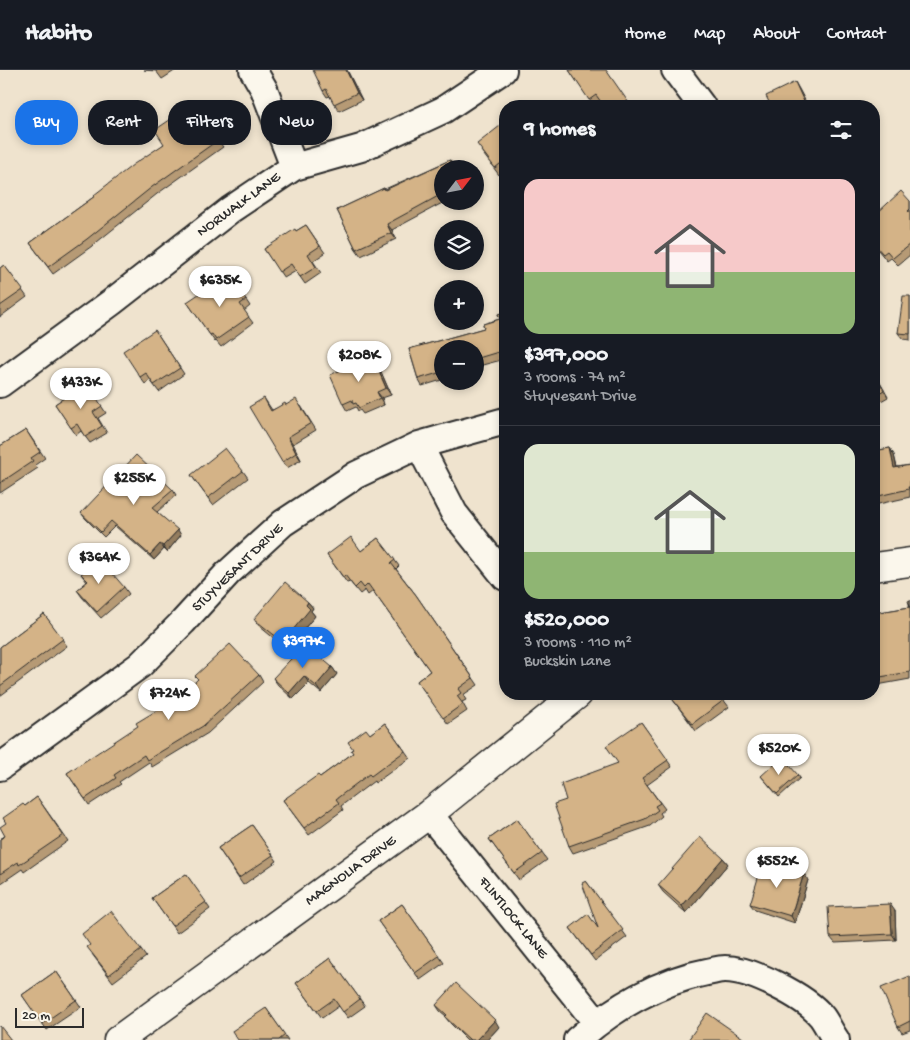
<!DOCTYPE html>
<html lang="en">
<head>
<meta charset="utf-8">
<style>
	body { margin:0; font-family:"Gochi Hand",sans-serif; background:#20242c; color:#f1f3f6; height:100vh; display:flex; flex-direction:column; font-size:19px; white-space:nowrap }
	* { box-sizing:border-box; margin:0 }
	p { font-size:16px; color:#9ea1a6 }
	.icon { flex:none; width:28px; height:28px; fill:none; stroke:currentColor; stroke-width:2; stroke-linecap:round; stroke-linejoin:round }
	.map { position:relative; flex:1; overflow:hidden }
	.drawer { position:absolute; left:499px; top:30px; width:381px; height:600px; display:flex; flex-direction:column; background:#171b24; border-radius:20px; box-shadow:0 2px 8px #0003 }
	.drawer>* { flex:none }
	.banner { position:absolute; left:15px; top:30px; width:409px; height:45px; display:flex; gap:10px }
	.needle { width:32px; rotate:58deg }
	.fabs { position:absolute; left:434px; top:90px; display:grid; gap:10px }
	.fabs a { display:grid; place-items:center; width:50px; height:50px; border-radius:50%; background:#171b24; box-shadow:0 2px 8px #0003; font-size:25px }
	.scale { position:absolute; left:15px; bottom:12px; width:69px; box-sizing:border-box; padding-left:5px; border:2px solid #2b2b2b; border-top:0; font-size:14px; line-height:18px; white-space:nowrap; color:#2b2b2b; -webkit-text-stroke:4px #fbf7ec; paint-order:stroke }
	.price { position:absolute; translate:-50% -42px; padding:0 11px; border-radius:18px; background:#fff; color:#222; font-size:16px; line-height:32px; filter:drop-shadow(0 1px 2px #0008) }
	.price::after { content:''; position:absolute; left:50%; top:30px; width:15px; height:11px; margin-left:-8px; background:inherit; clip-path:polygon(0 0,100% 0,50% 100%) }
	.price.active { background:#1a73e8; color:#fff }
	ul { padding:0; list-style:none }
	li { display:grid; align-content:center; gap:10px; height:265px; padding:0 25px }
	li+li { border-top:1px solid #363941 }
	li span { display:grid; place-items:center; height:155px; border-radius:15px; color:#555 }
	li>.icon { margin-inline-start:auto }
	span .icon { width:90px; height:90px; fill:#fffc; stroke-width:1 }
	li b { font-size:21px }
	h2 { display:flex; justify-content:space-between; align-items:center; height:60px; padding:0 25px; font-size:21px }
	.tag { padding:0 18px; border-radius:20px; background:#171b24; box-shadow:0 2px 8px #0003; font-size:18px; line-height:45px }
	.tag.active { background:#1a73e8; color:#fff }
	header { display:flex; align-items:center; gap:30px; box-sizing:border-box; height:70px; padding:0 25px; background:#171b24; border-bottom:1px solid #363941 }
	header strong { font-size:24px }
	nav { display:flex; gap:28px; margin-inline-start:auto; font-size:18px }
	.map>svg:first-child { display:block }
</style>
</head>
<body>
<header>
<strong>Habito</strong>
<nav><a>Home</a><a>Map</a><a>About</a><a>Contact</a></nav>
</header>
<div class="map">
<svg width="910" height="970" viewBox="0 0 910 970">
	<rect width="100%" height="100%" fill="#efe3ce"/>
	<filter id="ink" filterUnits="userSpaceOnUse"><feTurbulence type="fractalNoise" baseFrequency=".02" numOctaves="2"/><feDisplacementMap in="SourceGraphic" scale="10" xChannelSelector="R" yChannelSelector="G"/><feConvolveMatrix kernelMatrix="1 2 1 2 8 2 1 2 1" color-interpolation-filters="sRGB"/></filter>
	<g filter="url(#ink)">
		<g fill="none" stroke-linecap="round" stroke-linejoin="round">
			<!-- minor casing -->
			<g stroke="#2b2b2b" stroke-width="30">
				<path id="minor" d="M253,0L264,19L294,97
					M675,0L702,36
					M0,314L112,232L230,140L294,97L361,78L443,40L503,0
					M419,375L454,443L505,507
					M0,697L140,595L183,552L228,503L283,453L356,405L419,375L505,351
					M429,744L597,953
					M577,970C613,938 659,911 707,902C713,901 719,899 725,899C752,899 806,927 822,947C827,954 831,963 836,970"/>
			</g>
			<!-- tertiary casing -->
			<g stroke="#2b2b2b" stroke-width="31">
				<path id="tertiary" d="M874,497L910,492
					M118,970L429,744L578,624"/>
			</g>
			<!-- minor -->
			<use href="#minor" stroke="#fbf7ec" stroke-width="26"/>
			<!-- tertiary -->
			<use href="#tertiary" stroke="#fbf7ec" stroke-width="28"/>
		</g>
		<!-- wall -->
		<path fill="#b69a74" stroke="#2b2b2b" d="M144,0H176L162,9L156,1Z
			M347,0L362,30L339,41L330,26L327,27L323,21Z
			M569,0L631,36L601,32L594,36Z
			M200,45L223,77L157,124L92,176L53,204L30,173L95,126L164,74L185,56Z
			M505,52V100L499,105L481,81Z
			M450,90L455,99H442V131H446L392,160L396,169L361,186L356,179L337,140L384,118L385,119Z
			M461,131H470L472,138Z
			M910,131V185L898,195L891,188L887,191L874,175V146Z
			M306,155L325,183L313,191L321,203L305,214L296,201L284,208L264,179L296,161Z
			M4,195L27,227L0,247V198Z
			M910,226V270L903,269L898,263Z
			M246,230L250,236L244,241L253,253L221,277L216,271L215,272L187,232Z
			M505,242V289L475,297V279H442V310L422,316L418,309L409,279L484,258L483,254L500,249L498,244Z
			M155,260L184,304L159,322L150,310L145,314L140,307Z
			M373,288L378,295L391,325L382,328L384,335L363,344L360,340L358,341L356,337L347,341L343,334L364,292Z
			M874,302L888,327L874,335Z
			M86,313L106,343L98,348L107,363L90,373L81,361L76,365L55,334Z
			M264,328L272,340L286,335L301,336L316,360L293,374L301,390L287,398L282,392Z
			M26,360L45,388L35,395L38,398L0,423V376Z
			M890,378L894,385L897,397L910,395V427L874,435V381Z
			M243,401L248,408L213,435L191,405Z
			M173,420L176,425L157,442L181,465L167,482L164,479L154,490L115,456L104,467L85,448L81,443Z
			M378,468L399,496L396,499L416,525L478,615L463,625L466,630L462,632L467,641L448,654L417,611L430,601L373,521L368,525L365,520L360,524L350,512L347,513L327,485L361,481Z
			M81,504L124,517L129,524L101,548L82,527L77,520L87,512Z
			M910,530V609L877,615L874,610V543L910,537Z
			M308,532L313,538L311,541L315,546L287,579L259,556L254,549Z
			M44,544L67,576L0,626V577Z
			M332,597L337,604L321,623L309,613L293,629L278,615L273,608Z
			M259,605L263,612L208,663L152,697L149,692L119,712L121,714L89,735L67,703Z
			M719,624L729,637L696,661L670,626Z
			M641,652L672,697L647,715L665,739L660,743L662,746L650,756L573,783L569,776L566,730L618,693Z
			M385,653L410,688L375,713L374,711L341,736L343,740L309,765L283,730L320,707L353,683L370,664Z
			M798,705L800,708L779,727L761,706Z
			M37,727L68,771L24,802L22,799L0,814V769L5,766L6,753L25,736Z
			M517,749L547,790L519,810L489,769Z
			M252,755L277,791L243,815L218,778Z
			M723,788L728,794L686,843L663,822L658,815Z
			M186,804L210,839L177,863L152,828Z
			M808,810L795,853L755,840L750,834Z
			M586,811L627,867L595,891L570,858H598Z
			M402,834L444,893L420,910L378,851Z
			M895,841L896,870L835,873L830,867Z
			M141,880L146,887L113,912L92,884Z
			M330,888L365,936L348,948L339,936L322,948L296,913Z
			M56,901L81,937L47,960L22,925Z
			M910,906V960L902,963L898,957Z
			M436,935L499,957L487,970H467L450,953L445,947L446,946L440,941Z
			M266,938L288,970H238Z"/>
		<!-- shaded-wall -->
		<path fill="#947d5e" stroke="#2b2b2b" d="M346,0H347L362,30L357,23Z
			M795,12L799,19L808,36H806Z
			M387,154L392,160L396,169L391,163Z
			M373,288L378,295L391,325L386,318Z
			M377,322L382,328L384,335L380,328Z
			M288,367L293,374L301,390L296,383Z
			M890,378L894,385L898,405L894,398Z
			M178,460L181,465L167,482L163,476Z
			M160,474L164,479L154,490L150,485Z
			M308,532L313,538L311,541L315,546L287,579L283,572Z
			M332,597L337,604L321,623L316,616Z
			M304,606L309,613L293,629L289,623Z
			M723,788L728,794L686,843L682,836Z
			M804,803L808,810L795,853L791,846Z
			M890,834L895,841L896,870L892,864Z
			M495,950L499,957L487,970H476Z"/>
		<!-- building -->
		<path fill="#d4b387" stroke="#2b2b2b" d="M313,0H346L357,23L334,34L326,19L323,21Z
			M569,0H606L631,36H604L596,25L589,30Z
			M795,12L806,36H771L766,26Z
			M177,45L185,56L200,45L218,70L152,117L87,169L48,197L30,173L95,126L94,125L134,94L164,74L155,60Z
			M505,52V90L495,98L477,74Z
			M450,90L454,99H442V124L387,154L391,163L356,179L337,140L384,118L385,120Z
			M901,121L910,131V139L908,141L910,143V174L893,188L887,181L883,184L874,174V146Z
			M306,155L320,176L308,184L316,197L300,207L291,194L279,202L264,179L295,159L296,161Z
			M4,195L23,220L0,236V198Z
			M227,205L246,230L240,234L249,247L216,270L212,264L210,265L187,232Z
			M903,226H910V264L898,263Z
			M505,242V280L475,289V279H442V302L418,309L409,279L484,258L483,254L500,249L498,244Z
			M155,260L180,298L154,315L146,303L140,307L123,281Z
			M373,288L386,318L377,322L380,328L359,338L356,333L353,334L352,330L343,334L330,305L362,290L363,292Z
			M874,303L884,320L874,326Z
			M86,313L102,336L93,342L102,356L85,367L77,354L71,358L55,334Z
			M264,328L271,341L285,333L286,335L296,329L311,353L288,367L296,383L282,392L249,337Z
			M26,360L40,382L31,388L33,391L0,413V376Z
			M225,378L243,401L208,428L191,405Z
			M890,378L894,398L910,395V417H908L909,419L874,427V381Z
			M136,385L173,420L152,438L178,460L163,476L160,474L150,485L111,451L101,462L81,443Z
			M505,412V430L501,426L504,425L498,417Z
			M351,467L361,481L378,468L395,490L391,493L416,525L473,608L458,619L461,623L457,626L463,634L443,648L417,611L430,601L368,514L364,518L360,513L355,518L345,505L343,507L327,485Z
			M99,488L124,517L97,542L77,520L88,511L81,504Z
			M285,512L308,532L306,535L310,539L283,572L254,549Z
			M910,530V602L874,608V543L910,537L908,531Z
			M44,544L63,569L0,616V577Z
			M230,574L259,605L203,656L147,690L144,685L114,705L116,708L85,729L67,703L138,656L136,653L179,627L198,609L195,606Z
			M305,574L332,597L316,616L304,606L289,623L273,608Z
			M674,624H719L724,630L692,654L670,626Z
			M641,652L668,690L642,708L660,733L655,736L658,740L645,749L569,776L554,734L566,730L561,714L618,693L606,676Z
			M385,653L405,681L371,706L369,704L336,729L339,733L304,758L283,730L318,705L320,707L353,683L351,680L353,679L348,672L366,659L370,664Z
			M782,687L798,705L777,724L761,706Z
			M37,727L63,765L19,795L18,792L0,804V769L5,766L0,757L6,753L3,748L23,734L25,736Z
			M517,749L542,783L514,803L489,769Z
			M252,755L273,785L239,808L218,778Z
			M700,767L723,788L682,836L658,815Z
			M763,792L804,803L791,846L750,834Z
			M186,804L206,832L172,856L152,828Z
			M586,811L623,860L591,885L570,858L588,844L598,858L582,813Z
			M402,834L439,886L415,903L378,851Z
			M890,834L892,864L830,867L828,837Z
			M111,841L141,880L109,905L87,877L90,875L82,864Z
			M330,888L360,929L343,942L334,929L317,941L296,913Z
			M56,901L76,930L42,954L22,925Z
			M910,906V951L898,957L881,918Z
			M456,913L495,950L476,970H470L445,947L447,945L436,935Z
			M266,938L285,965L279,970H238L232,961Z
			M707,943L743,968L742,970H688Z
			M0,956L11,970H0Z"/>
	</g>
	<g text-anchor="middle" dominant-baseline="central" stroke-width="4" stroke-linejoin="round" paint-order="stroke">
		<!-- street labels -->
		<g font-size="15" fill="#2b2b2b" stroke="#fbf7ec">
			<text transform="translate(239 135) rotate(-36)">NORWALK LANE</text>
			<text transform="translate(238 498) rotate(-44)">STUYVESANT DRIVE</text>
			<text transform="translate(351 801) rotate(-36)">MAGNOLIA DRIVE</text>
			<text transform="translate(513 848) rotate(51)">FLINTLOCK LANE</text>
		</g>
	</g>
</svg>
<div class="fabs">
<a><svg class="needle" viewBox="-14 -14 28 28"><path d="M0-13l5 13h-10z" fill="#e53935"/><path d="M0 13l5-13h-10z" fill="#9ea1a6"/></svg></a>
<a><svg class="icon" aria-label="layers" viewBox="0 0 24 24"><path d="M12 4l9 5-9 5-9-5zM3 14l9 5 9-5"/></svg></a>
<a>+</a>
<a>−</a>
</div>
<div class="scale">20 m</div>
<b class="price" style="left:220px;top:238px">$635K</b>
<b class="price" style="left:359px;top:313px">$208K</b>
<b class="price" style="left:81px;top:340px">$433K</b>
<b class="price" style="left:134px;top:436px">$255K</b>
<b class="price" style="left:99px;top:515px">$364K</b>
<b class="price active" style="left:303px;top:599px">$397K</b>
<b class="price" style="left:169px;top:651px">$724K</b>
<b class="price" style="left:779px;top:706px">$520K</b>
<b class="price" style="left:777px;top:819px">$552K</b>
<div class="banner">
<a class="tag active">Buy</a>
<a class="tag">Rent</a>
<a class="tag">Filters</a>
<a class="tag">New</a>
</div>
<section class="drawer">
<h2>9 homes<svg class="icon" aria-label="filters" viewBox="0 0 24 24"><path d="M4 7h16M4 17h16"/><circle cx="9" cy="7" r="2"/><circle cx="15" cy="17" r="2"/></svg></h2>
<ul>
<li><span style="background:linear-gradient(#f6c9c9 60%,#8fb573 0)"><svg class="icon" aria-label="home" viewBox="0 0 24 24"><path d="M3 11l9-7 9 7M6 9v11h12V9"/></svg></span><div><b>$397,000</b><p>3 rooms · 74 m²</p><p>Stuyvesant Drive</p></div></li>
<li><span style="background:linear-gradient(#dfe7d0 70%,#8fb573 0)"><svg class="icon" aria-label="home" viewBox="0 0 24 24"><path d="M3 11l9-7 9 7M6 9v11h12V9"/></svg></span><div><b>$520,000</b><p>3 rooms · 110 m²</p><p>Buckskin Lane</p></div></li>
</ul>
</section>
</div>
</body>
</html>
